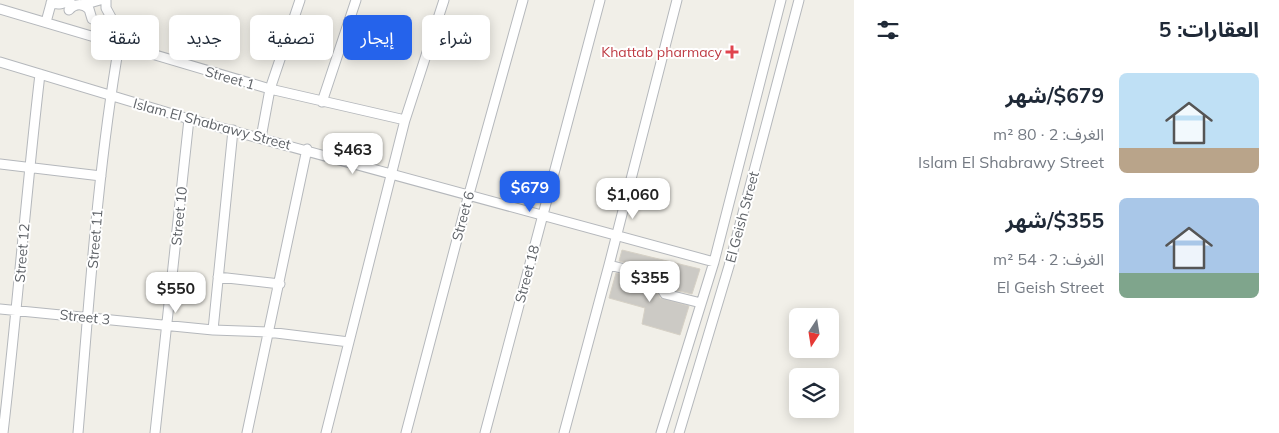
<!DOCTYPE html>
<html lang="ar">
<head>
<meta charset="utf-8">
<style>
	body { margin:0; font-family:Mulish,"Noto Sans Arabic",sans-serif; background:#f2f2f3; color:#1f2937; direction:rtl; height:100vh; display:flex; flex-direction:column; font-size:19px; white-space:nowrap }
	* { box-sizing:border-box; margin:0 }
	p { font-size:16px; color:#747a83 }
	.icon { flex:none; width:28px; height:28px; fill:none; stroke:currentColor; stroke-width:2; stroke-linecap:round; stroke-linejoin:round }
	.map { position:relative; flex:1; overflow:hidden; direction:ltr }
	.side { display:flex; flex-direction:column; background:#fff; width:425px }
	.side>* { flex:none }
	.top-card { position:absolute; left:15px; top:15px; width:475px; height:45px; direction:rtl; display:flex; gap:10px }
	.needle { width:32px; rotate:192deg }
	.buttons { position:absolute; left:789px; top:308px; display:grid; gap:10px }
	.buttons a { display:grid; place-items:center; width:50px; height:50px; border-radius:8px; background:#fff; box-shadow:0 2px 12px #0003; font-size:25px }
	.price { position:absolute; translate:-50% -42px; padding:0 11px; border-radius:10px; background:#fff; color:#222; font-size:16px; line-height:32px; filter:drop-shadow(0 1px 2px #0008) }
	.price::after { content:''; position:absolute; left:50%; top:30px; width:15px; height:11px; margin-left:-8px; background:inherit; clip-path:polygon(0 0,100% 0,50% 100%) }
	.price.active { background:#2563eb; color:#fff }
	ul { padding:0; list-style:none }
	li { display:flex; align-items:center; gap:15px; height:125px; padding:0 20px }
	li span { display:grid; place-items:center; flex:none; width:140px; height:100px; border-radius:8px; color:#555 }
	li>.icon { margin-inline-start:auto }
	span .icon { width:60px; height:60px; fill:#fffc; stroke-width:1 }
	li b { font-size:21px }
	h2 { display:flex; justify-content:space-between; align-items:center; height:60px; padding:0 20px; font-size:21px }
	.tag { padding:0 18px; border-radius:8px; background:#fff; box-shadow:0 2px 12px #0003; font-size:18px; line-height:45px }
	.tag.active { background:#2563eb; color:#fff }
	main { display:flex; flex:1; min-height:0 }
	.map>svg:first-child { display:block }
</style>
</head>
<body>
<main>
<section class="side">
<h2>العقارات: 5<svg class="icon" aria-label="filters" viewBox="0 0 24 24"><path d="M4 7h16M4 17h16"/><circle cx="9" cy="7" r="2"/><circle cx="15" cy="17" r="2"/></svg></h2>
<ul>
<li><span style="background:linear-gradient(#bfe0f5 75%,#b9a48a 0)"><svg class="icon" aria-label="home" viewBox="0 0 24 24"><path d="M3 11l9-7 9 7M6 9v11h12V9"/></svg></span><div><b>$679/شهر</b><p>الغرف: 2 · 80 m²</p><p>Islam El Shabrawy Street</p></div></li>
<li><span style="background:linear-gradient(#a9c7e8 75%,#7fa58c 0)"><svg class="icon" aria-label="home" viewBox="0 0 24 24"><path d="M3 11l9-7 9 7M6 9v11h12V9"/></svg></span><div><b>$355/شهر</b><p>الغرف: 2 · 54 m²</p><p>El Geish Street</p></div></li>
</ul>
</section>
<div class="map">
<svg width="854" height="433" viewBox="0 0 854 433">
	<rect width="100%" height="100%" fill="#f1efe8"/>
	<!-- building -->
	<path fill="#cccac5" stroke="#d6d1c6" d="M622,250L700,269L692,294L670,289L671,279L666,273L619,261Z
		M616,273L658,284L657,292L660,298L689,306L680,335L642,324L645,308L609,298Z"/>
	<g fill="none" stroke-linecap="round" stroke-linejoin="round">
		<!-- minor casing -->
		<g stroke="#b5b8bc" stroke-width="11">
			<path id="minor" d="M86,0L93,2L100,0
				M106,0V8L113,21
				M51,3C59,5 63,4 70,0
				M0,9L270,89L405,120
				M69,10C75,3 82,3 89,9L92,19
				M46,22L52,0
				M0,62L189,119L714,262
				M322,102L356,0
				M261,138L270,89L300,0
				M0,164L101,176
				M609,265L664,279L665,281L663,291L665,294L701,303
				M218,277L280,284
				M0,309L213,330L268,332L349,342
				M213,330L233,130
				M3,433C17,313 26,193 40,74
				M78,433C89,304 97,173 119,45
				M155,433L189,119
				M247,433L307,149
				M326,433L405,120L444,0
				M406,433L469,194L523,0
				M485,433L600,0
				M564,433L609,265L677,0
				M661,433L714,262L781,0
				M679,433L729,266L799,0"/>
		</g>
		<!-- minor -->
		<use href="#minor" stroke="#fff" stroke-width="9"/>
	</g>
	<!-- markers -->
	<path fill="#e0444e" stroke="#fff" stroke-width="2" d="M729.5 44.5h5v5h5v5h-5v5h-5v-5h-5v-5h5z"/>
	<g text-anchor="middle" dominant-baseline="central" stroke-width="4" stroke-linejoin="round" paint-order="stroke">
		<!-- health labels -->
		<g font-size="14" fill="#be3a42" stroke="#fff" text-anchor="end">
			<text x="722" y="52">Khattab pharmacy</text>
		</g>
		<!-- street labels -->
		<g font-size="14" fill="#5f6368" stroke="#fff">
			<text transform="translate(230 78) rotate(16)">Street 1</text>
			<text transform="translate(212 124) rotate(15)">Islam El Shabrawy Street</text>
			<text transform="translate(179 216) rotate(-84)">Street 10</text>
			<text transform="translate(463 216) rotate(-75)">Street 6</text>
			<text transform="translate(742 217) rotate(-75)">El Geish Street</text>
			<text transform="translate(95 239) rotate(-85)">Street 11</text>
			<text transform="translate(22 253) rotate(-85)">Street 12</text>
			<text transform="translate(527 274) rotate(-75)">Street 18</text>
			<text transform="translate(85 317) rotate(6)">Street 3</text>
		</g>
	</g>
</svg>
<div class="buttons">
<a><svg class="needle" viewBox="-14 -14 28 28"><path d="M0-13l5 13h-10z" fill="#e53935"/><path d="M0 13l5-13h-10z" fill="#747a83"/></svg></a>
<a><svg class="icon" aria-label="layers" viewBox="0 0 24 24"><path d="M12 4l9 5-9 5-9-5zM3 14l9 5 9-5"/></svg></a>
</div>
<b class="price" style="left:353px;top:175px">$463</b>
<b class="price active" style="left:530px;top:213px">$679</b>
<b class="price" style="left:633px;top:220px">$1,060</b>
<b class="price" style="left:650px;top:303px">$355</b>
<b class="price" style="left:176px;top:314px">$550</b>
<div class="top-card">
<a class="tag">شراء</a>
<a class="tag active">إيجار</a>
<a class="tag">تصفية</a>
<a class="tag">جديد</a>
<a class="tag">شقة</a>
</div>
</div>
</main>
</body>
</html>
